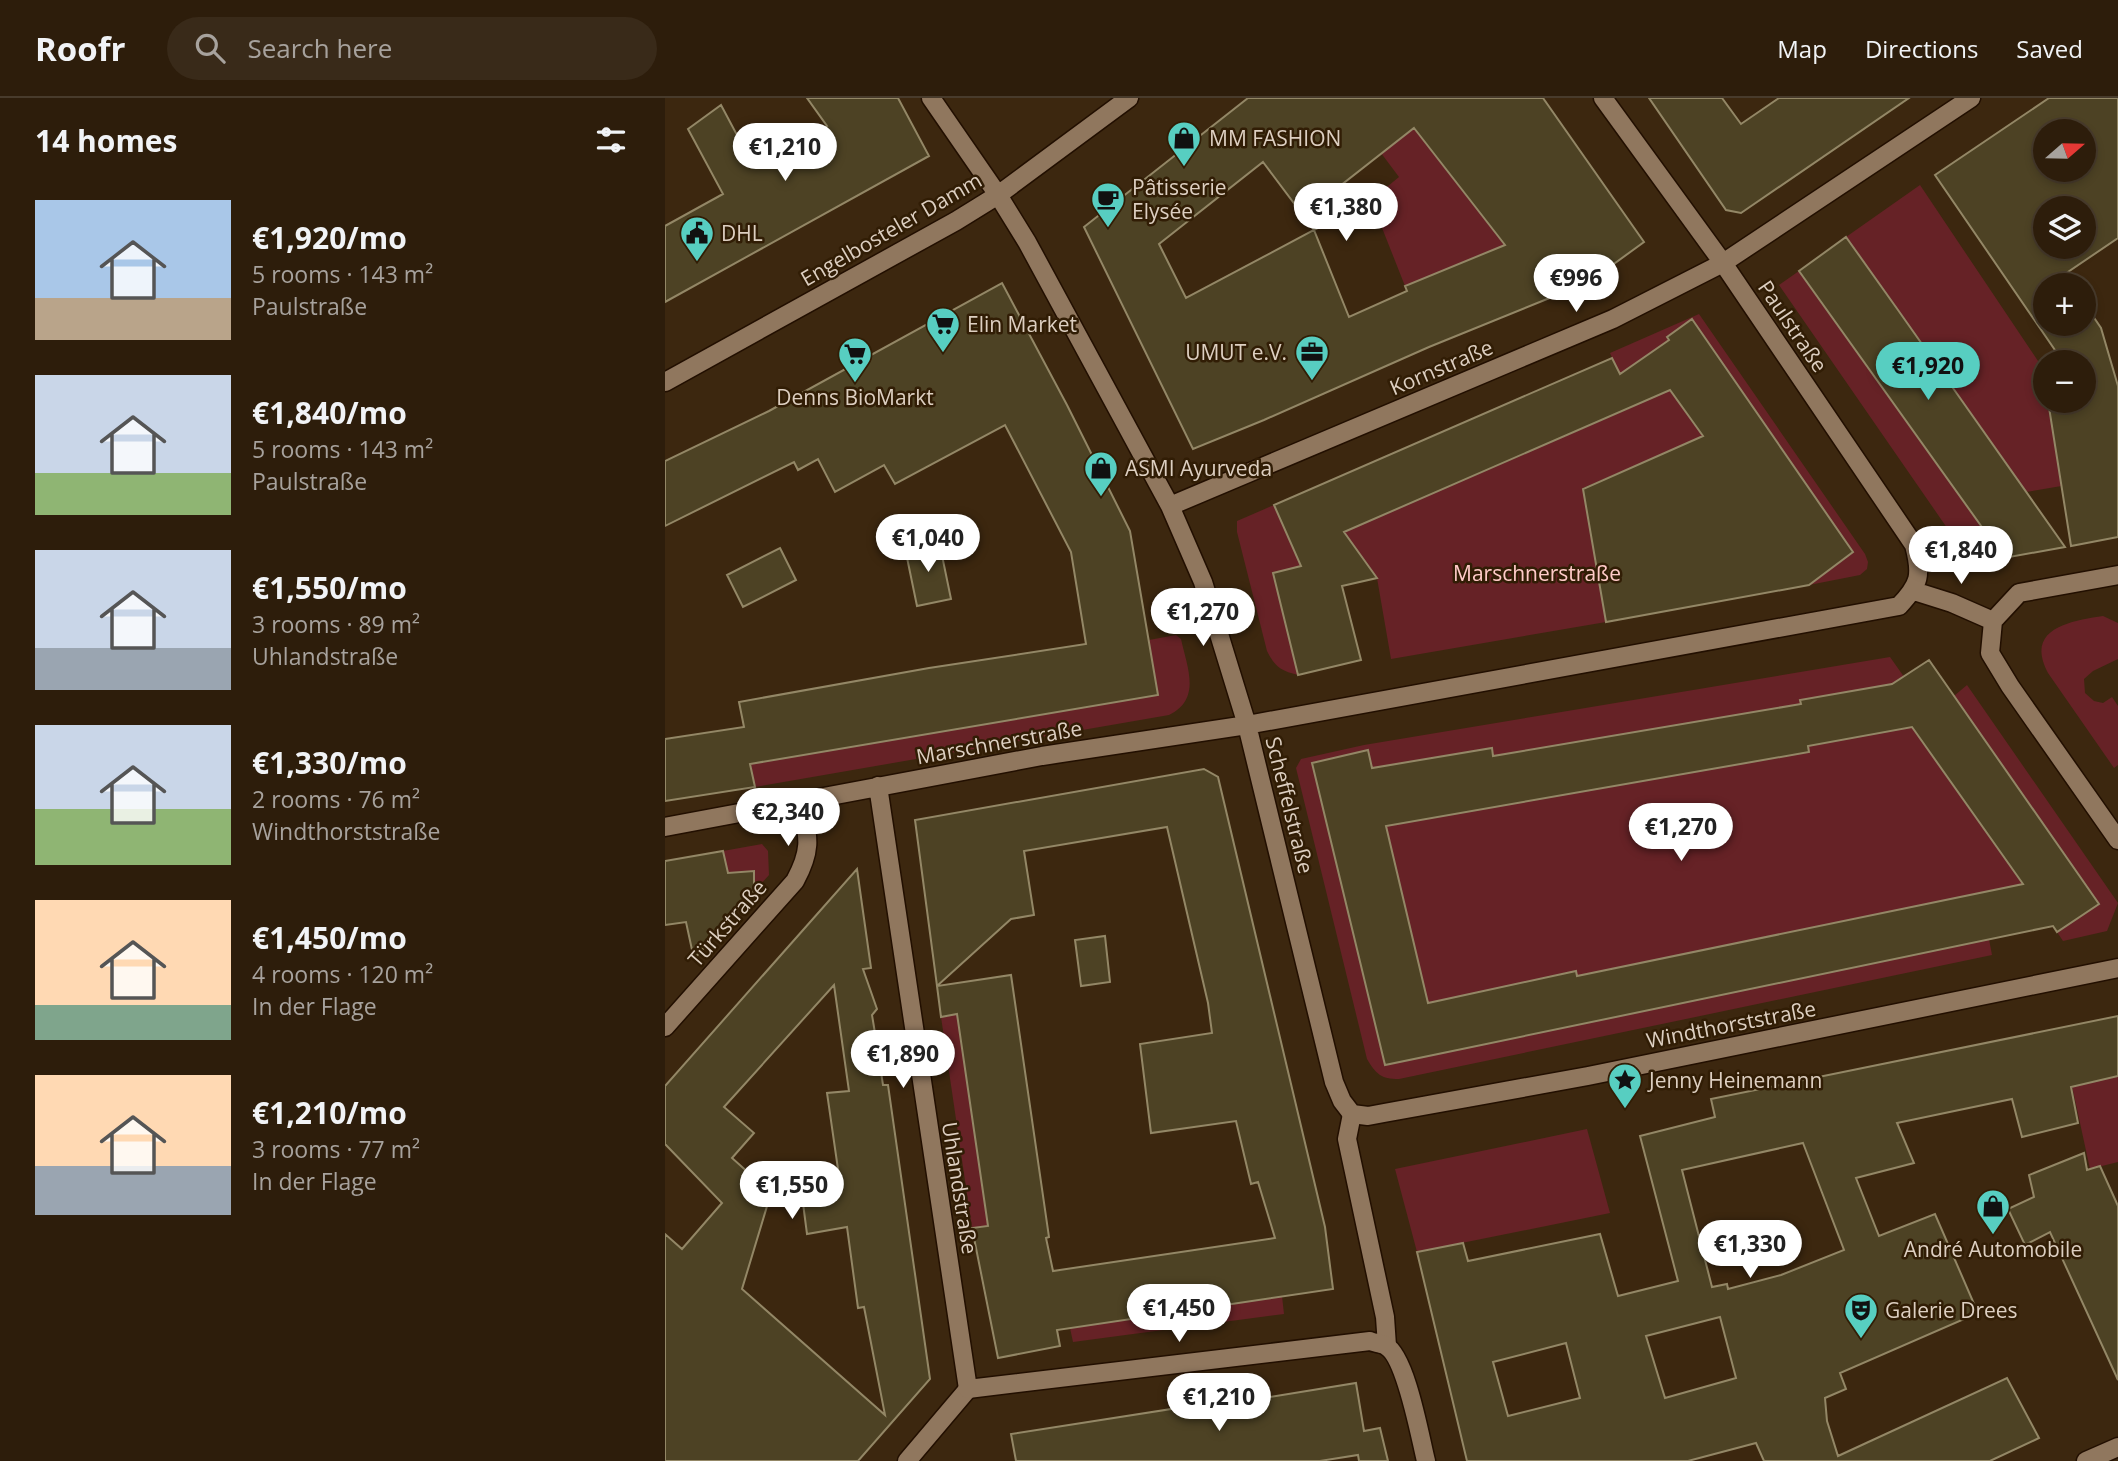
<!DOCTYPE html>
<html lang="en">
<head>
<meta charset="utf-8">
<style>
	body { margin:0; font-family:"Open Sans",sans-serif; background:#392a19; color:#f1f3f6; height:100vh; display:flex; flex-direction:column; font-size:26px; white-space:nowrap }
	* { box-sizing:border-box; margin:0 }
	p { font-size:23px; color:#a7a29d }
	.icon { flex:none; width:38px; height:38px; fill:none; stroke:currentColor; stroke-width:2; stroke-linecap:round; stroke-linejoin:round }
	.map { position:relative; flex:1; overflow:hidden }
	.sheet { display:flex; flex-direction:column; background:#2d1d0b; width:665px }
	.sheet>* { flex:none }
	.needle { width:46px; rotate:70deg }
	.tools { position:absolute; left:1368px; top:21px; display:grid; gap:14px }
	.tools a { display:grid; place-items:center; width:63px; height:63px; border-radius:50%; background:#2d1d0b; box-shadow:0 4px 10px #0003,0 0 0 2px #483b2c; font-size:35px }
	.price { position:absolute; translate:-50% -60px; padding:0 16px; border-radius:24px; background:#fff; color:#222; font-size:23px; line-height:46px; filter:drop-shadow(0 2px 4px #0008) }
	.price::after { content:''; position:absolute; left:50%; top:42px; width:21px; height:16px; margin-left:-10px; background:inherit; clip-path:polygon(0 0,100% 0,50% 100%) }
	.price.current { background:#57cec1; color:#111 }
	ul { padding:0; list-style:none }
	li { display:flex; align-items:center; gap:21px; height:175px; padding:0 35px }
	li span { display:grid; place-items:center; flex:none; width:196px; height:140px; border-radius:0px; color:#555 }
	li>.icon { margin-inline-start:auto }
	span .icon { width:84px; height:84px; fill:#fffc; stroke-width:1 }
	li b { font-size:30px }
	h2 { display:flex; justify-content:space-between; align-items:center; height:84px; padding:0 35px; font-size:30px }
	header { display:flex; align-items:center; gap:42px; box-sizing:border-box; height:98px; padding:0 35px; background:#2d1d0b; border-bottom:2px solid #483b2c }
	header strong { font-size:33px }
	nav { display:flex; gap:38px; margin-inline-start:auto; font-size:24px }
	.search { width:490px; height:63px; background:#392a19; display:flex; align-items:center; gap:18px; box-sizing:border-box; padding:0 24px; border-radius:38px; color:#a7a29d; font-size:26px }
	main { display:flex; flex:1; min-height:0 }
	.map>svg:first-child { display:block }
</style>
</head>
<body>
<header>
<strong>Roofr</strong>
<div class="search"><svg class="icon" aria-label="search" viewBox="0 0 24 24"><circle cx="10" cy="10" r="6"/><path d="M15 15l6 6"/></svg>Search here</div>
<nav><a>Map</a><a>Directions</a><a>Saved</a></nav>
</header>
<main>
<section class="sheet">
<h2>14 homes<svg class="icon" aria-label="filters" viewBox="0 0 24 24"><path d="M4 7h16M4 17h16"/><circle cx="9" cy="7" r="2"/><circle cx="15" cy="17" r="2"/></svg></h2>
<ul>
<li><span style="background:linear-gradient(#a9c7e8 70%,#b9a48a 0)"><svg class="icon" aria-label="home" viewBox="0 0 24 24"><path d="M3 11l9-7 9 7M6 9v11h12V9"/></svg></span><div><b>€1,920/mo</b><p>5 rooms · 143 m²</p><p>Paulstraße</p></div></li>
<li><span style="background:linear-gradient(#c9d6e8 70%,#8fb573 0)"><svg class="icon" aria-label="home" viewBox="0 0 24 24"><path d="M3 11l9-7 9 7M6 9v11h12V9"/></svg></span><div><b>€1,840/mo</b><p>5 rooms · 143 m²</p><p>Paulstraße</p></div></li>
<li><span style="background:linear-gradient(#c9d6e8 70%,#9aa5b1 0)"><svg class="icon" aria-label="home" viewBox="0 0 24 24"><path d="M3 11l9-7 9 7M6 9v11h12V9"/></svg></span><div><b>€1,550/mo</b><p>3 rooms · 89 m²</p><p>Uhlandstraße</p></div></li>
<li><span style="background:linear-gradient(#c9d6e8 60%,#8fb573 0)"><svg class="icon" aria-label="home" viewBox="0 0 24 24"><path d="M3 11l9-7 9 7M6 9v11h12V9"/></svg></span><div><b>€1,330/mo</b><p>2 rooms · 76 m²</p><p>Windthorststraße</p></div></li>
<li><span style="background:linear-gradient(#ffd9b3 75%,#7fa58c 0)"><svg class="icon" aria-label="home" viewBox="0 0 24 24"><path d="M3 11l9-7 9 7M6 9v11h12V9"/></svg></span><div><b>€1,450/mo</b><p>4 rooms · 120 m²</p><p>In der Flage</p></div></li>
<li><span style="background:linear-gradient(#ffd9b3 65%,#9aa5b1 0)"><svg class="icon" aria-label="home" viewBox="0 0 24 24"><path d="M3 11l9-7 9 7M6 9v11h12V9"/></svg></span><div><b>€1,210/mo</b><p>3 rooms · 77 m²</p><p>In der Flage</p></div></li>
</ul>
</section>
<div class="map">
<svg width="1453" height="1363" viewBox="0 0 1453 1363">
	<rect width="100%" height="100%" fill="#3c270f"/>
	<!-- green -->
	<path fill="#662226" d="M750,29L826,129L854,127L859,140L740,188L706,102L734,79L716,55Z
		M1255,87L1377,269L1381,303H1383L1385,320L1453,310L1420,384L1361,394L1181,139Z
		M1134,173L1339,460L1307,466L1114,187Z
		M1034,216L1200,456L1203,464L1202,471L1195,477L1144,487L1188,454L1027,221L1002,239L1041,342L1035,418L993,358L918,390L941,524L726,561L712,480L693,454L608,475L633,577C616,573 610,569 602,553L572,434V423L609,407L630,455L968,309L945,255Z
		M1438,518L1453,525V561L1428,573L1419,581L1420,595L1429,603L1438,605L1447,599L1453,608V667L1449,670L1383,575C1359,530 1406,523 1438,518Z
		M511,537L516,541C522,569 537,601 504,617L90,689L86,666L493,597L484,542Z
		M1225,559L1242,583L1136,602V606L828,658L826,650L707,671L703,653L647,665L720,967L1323,841L1162,827L912,878L911,873L763,905L718,720L1248,629L1388,828L1329,812L1335,839L1324,841L1327,857L734,981C716,981 711,976 702,961L631,670L636,661L699,647Z
		M1302,587L1453,805L1442,833L1398,843L1392,834L1434,806L1289,598Z
		M97,746L103,753L104,777L69,816L66,796L86,791L89,787L87,776L83,774L63,776L58,753Z
		M292,916L323,1128L307,1130L276,919Z
		M1453,978V1064L1425,1071L1407,988Z
		M922,1031L945,1115L752,1154L730,1071Z
		M617,1198L619,1216L408,1244L405,1230Z"/>
	<!-- building -->
	<path fill="#4d4224" stroke="#938766" stroke-width="2" fill-rule="evenodd" d="M142,0H233L264,58L0,204V128L58,96L23,31L56,7L89,69L162,28Z
		M583,0H878L979,144L924,184L764,249L599,322L528,351L419,129ZM749,30L840,147L740,188L742,193L684,219L649,132L692,109L675,88ZM598,64L649,132L521,200L494,146Z
		M984,0H1057L1076,26L1114,0H1244L1076,115L1061,112Z
		M1384,0H1453V140L1400,176L1408,187H1381V226H1419V205L1436,230L1453,288V439L1406,448L1383,303H1419V264H1385L1394,258L1270,77ZM1381,33H1419V72H1381ZM1381,110H1419V149H1381Z
		M1181,139L1233,212L1400,449L1339,460L1134,173Z
		M337,185L402,307L465,433L493,597L85,666L90,689L0,703V641L79,629L74,604L264,570L421,546L406,454L340,327L230,386L219,367L170,394L153,361L133,372L129,364L0,428V363L104,313Z
		M1027,221L1188,454L1144,487L941,524L918,391L1038,338L1005,292L679,434L712,480L677,488L696,562L633,577L608,475L636,468L609,407L947,260L955,276L1004,242L1002,239Z
		M274,443L286,501L252,508L240,450Z
		M115,450L131,482L78,509L62,477Z
		M1264,562L1434,806L1392,834L1388,828L720,967L647,665L703,652L707,670L827,650L828,658L1136,606L1135,602L1227,586ZM1247,629L1358,786L912,878L911,873L763,905L721,728L1144,654L1143,648Z
		M539,671L553,679L660,1129L668,1191L392,1232L395,1248L333,1260L307,1130L323,1128L292,916L276,919L272,888L346,877L384,1139L381,1140L388,1173L610,1140L593,1084L586,1086L571,1023L486,1035L475,946L547,935L543,905L502,729L359,753L369,817L346,821L272,888L250,722Z
		M58,753L63,775L89,773V793L29,861L21,824L0,827V763Z
		M192,771L206,870L198,871L212,911L207,917L209,929L218,987H223L265,1281L193,1363H0V1136L17,1151L57,1105L0,1046V988ZM169,887L184,993L162,995L175,1085L136,1090L142,1136L182,1129L193,1210L199,1209L220,1317L77,1191L106,1095L67,1060L89,1035L59,1009Z
		M440,838L445,884L416,888L410,842Z
		M1453,918V978L1406,989L1413,1025L1357,1039L1347,1001L1232,1025L1249,1065L1191,1080L1214,1138L1270,1116L1313,1215L1175,1275L1181,1291L1160,1300L1162,1323L1173,1358L1342,1280L1374,1340L1325,1363H1099L1091,1345L1023,1363H802L752,1154L798,1145L803,1163L935,1136L953,1198L1013,1183L975,1038L1050,1019L1046,1001ZM1138,1045L1179,1152L1116,1177L1063,1191L1062,1186L1047,1189L1017,1072ZM1055,1219L1071,1280L1000,1300L981,1238ZM901,1245L915,1300L843,1318L828,1264Z
		M1419,1055L1422,1072L1435,1068L1453,1108V1282L1385,1134L1360,1147L1343,1111L1369,1099L1364,1077Z
		M691,1285L699,1333L715,1330L723,1363H694L693,1357L655,1363H351L346,1336L513,1310L514,1314Z"/>
	<g fill="none" stroke-linecap="round" stroke-linejoin="round">
		<!-- pedestrian casing -->
		<g stroke="#220f00" stroke-width="21">
			<path id="pedestrian" d="M687,1016L682,1041L720,1219L722,1248
				M242,1363L303,1291"/>
		</g>
		<!-- minor casing -->
		<g stroke="#220f00" stroke-width="21">
			<path id="minor" d="M266,0L333,97L362,144L505,408L538,484L582,627L669,984L677,1003L687,1016L703,1018L719,1015L923,978L1453,870
				M0,284L291,123L333,97L464,0
				M505,408L948,221L1058,165L1306,0
				M1249,493L1287,505L1328,523
				M1328,523L1325,555L1345,588L1453,742
				M1328,523L1354,495L1453,477
				M213,688L303,1291L705,1243C709,1245 717,1245 721,1248C741,1259 755,1339 761,1363
				M0,729L377,658L582,627L1234,508C1255,486 1257,477 1249,447L1058,165L938,0
				M0,929L130,783C148,750 143,738 136,702"/>
		</g>
		<!-- secondary casing -->
		<g stroke="#220f00" stroke-width="21">
			<path id="secondary" d="M1421,1363L1453,1349"/>
		</g>
		<!-- pedestrian -->
		<use href="#pedestrian" stroke="#90775e" stroke-width="18"/>
		<!-- minor -->
		<use href="#minor" stroke="#90775e" stroke-width="18"/>
		<!-- secondary -->
		<use href="#secondary" stroke="#90775e" stroke-width="18"/>
	</g>
	<!-- icons -->
	<defs>
		<g id="shop-pin" transform="scale(1.75)"><path d="M0 17L-7.5 6A9.5 9.5 0 1 1 7.5 6Z" fill="#57cec1" stroke="#311d05"/><path d="M-5-2.5h2.3a2.7 3.5 0 0 1 5.4 0H5L5.5 6h-11ZM-1.5-2.5h3a1.5 2.3 0 0 0-3 0Z" fill="#111"/></g>
		<g id="cafe-pin" transform="scale(1.75)"><path d="M0 17L-7.5 6A9.5 9.5 0 1 1 7.5 6Z" fill="#57cec1" stroke="#311d05"/><path d="M-5.5-4.5H6V0H3Q3 3.5 0 3.5H-2.5Q-5.5 3.5-5.5 0ZM3-3.2v2h1.7v-2ZM-6 4.5H4V6H-6Z" fill="#111"/></g>
		<g id="civic-pin" transform="scale(1.75)"><path d="M0 17L-7.5 6A9.5 9.5 0 1 1 7.5 6Z" fill="#57cec1" stroke="#311d05"/><path d="M-.6-6.5H3V-4.5H.6V-3L4-1V1h2V6H-6V1h2V-1L-.6-3ZM-1.2 2.5V6h2.4V2.5Z" fill="#111"/></g>
		<g id="supermarket-pin" transform="scale(1.75)"><path d="M0 17L-7.5 6A9.5 9.5 0 1 1 7.5 6Z" fill="#57cec1" stroke="#311d05"/><path d="M-6-5.5h2.5l.6 2H6L4.5 2H-2.5L-4.4-4H-6ZM-1.5 3.2a1.3 1.3 0 1 0 .1 0ZM3 3.2a1.3 1.3 0 1 0 .1 0Z" fill="#111"/></g>
		<g id="office-pin" transform="scale(1.75)"><path d="M0 17L-7.5 6A9.5 9.5 0 1 1 7.5 6Z" fill="#57cec1" stroke="#311d05"/><path d="M-6-3h4V-5.5h4V-3h4V5H-6ZM-1-4.5V-3h2v-1.5ZM-6 0V1H6V0Z" fill="#111"/></g>
		<g id="sight-pin" transform="scale(1.75)"><path d="M0 17L-7.5 6A9.5 9.5 0 1 1 7.5 6Z" fill="#57cec1" stroke="#311d05"/><path d="M0-6L1.8-2.2L6-1.7L2.9 1.2L3.7 5.4L0 3.3L-3.7 5.4L-2.9 1.2L-6-1.7L-1.8-2.2Z" fill="#111"/></g>
		<g id="theatre-pin" transform="scale(1.75)"><path d="M0 17L-7.5 6A9.5 9.5 0 1 1 7.5 6Z" fill="#57cec1" stroke="#311d05"/><path d="M-5-5.5Q0-4 5-5.5V0Q5 5 0 6Q-5 5-5 0ZM-3.3-2.5H-1v1.5H-3.3ZM1-2.5H3.3v1.5H1ZM-2.8 1Q0 5.5 2.8 1Z" fill="#111"/></g>
	</defs>
	<g fill-rule="evenodd">
		<use href="#shop-pin" x="519" y="40"/>
		<use href="#cafe-pin" x="443" y="101"/>
		<use href="#civic-pin" x="32" y="135"/>
		<use href="#supermarket-pin" x="278" y="226"/>
		<use href="#office-pin" x="647" y="254"/>
		<use href="#supermarket-pin" x="190" y="256"/>
		<use href="#shop-pin" x="436" y="370"/>
		<use href="#sight-pin" x="960" y="982"/>
		<use href="#shop-pin" x="1328" y="1108"/>
		<use href="#theatre-pin" x="1196" y="1212"/>
	</g>
	<g text-anchor="middle" dominant-baseline="central" stroke-width="5" stroke-linejoin="round" paint-order="stroke">
		<!-- poi labels -->
		<g font-size="21" fill="#ddcfc1" stroke="#311d05" text-anchor="start">
			<text x="544" y="40">MM FASHION</text>
			<text x="467" y="89">Pâtisserie<tspan x="467" dy="24">Elysée</tspan></text>
			<text x="56" y="135">DHL</text>
			<text x="302" y="226">Elin Market</text>
			<text x="622" y="254" text-anchor="end">UMUT e.V.</text>
			<text x="190" y="299" text-anchor="middle">Denns BioMarkt</text>
			<text x="460" y="370">ASMI Ayurveda</text>
			<text x="984" y="982">Jenny Heinemann</text>
			<text x="1328" y="1151" text-anchor="middle">André Automobile</text>
			<text x="1220" y="1212">Galerie Drees</text>
		</g>
		<!-- street labels -->
		<g font-size="21" fill="#ddcfc1" stroke="#311d05">
			<text transform="translate(226 131) rotate(-30)">Engelbosteler Damm</text>
			<text transform="translate(1128 228) rotate(56)">Paulstraße</text>
			<text transform="translate(776 269) rotate(-23)">Kornstraße</text>
			<text transform="translate(334 644) rotate(-10)">Marschnerstraße</text>
			<text transform="translate(625 707) rotate(76)">Scheffelstraße</text>
			<text transform="translate(62 825) rotate(-49)">Türkstraße</text>
			<text transform="translate(1066 926) rotate(-11)">Windthorststraße</text>
			<text transform="translate(295 1090) rotate(81)">Uhlandstraße</text>
		</g>
		<!-- park labels -->
		<g font-size="21" fill="#ffcac8" stroke="#311d05">
			<text x="872" y="475">Marschnerstraße</text>
		</g>
	</g>
</svg>
<div class="tools">
<a><svg class="needle" viewBox="-14 -14 28 28"><path d="M0-13l5 13h-10z" fill="#e53935"/><path d="M0 13l5-13h-10z" fill="#a7a29d"/></svg></a>
<a><svg class="icon" aria-label="layers" viewBox="0 0 24 24"><path d="M12 4l9 5-9 5-9-5zM3 14l9 5 9-5"/></svg></a>
<a>+</a>
<a>−</a>
</div>
<b class="price" style="left:120px;top:85px">€1,210</b>
<b class="price" style="left:681px;top:145px">€1,380</b>
<b class="price" style="left:911px;top:216px">€996</b>
<b class="price current" style="left:1263px;top:304px">€1,920</b>
<b class="price" style="left:263px;top:476px">€1,040</b>
<b class="price" style="left:1296px;top:488px">€1,840</b>
<b class="price" style="left:538px;top:550px">€1,270</b>
<b class="price" style="left:123px;top:750px">€2,340</b>
<b class="price" style="left:1016px;top:765px">€1,270</b>
<b class="price" style="left:238px;top:992px">€1,890</b>
<b class="price" style="left:127px;top:1123px">€1,550</b>
<b class="price" style="left:1085px;top:1182px">€1,330</b>
<b class="price" style="left:514px;top:1246px">€1,450</b>
<b class="price" style="left:554px;top:1335px">€1,210</b>
</div>
</main>
</body>
</html>
